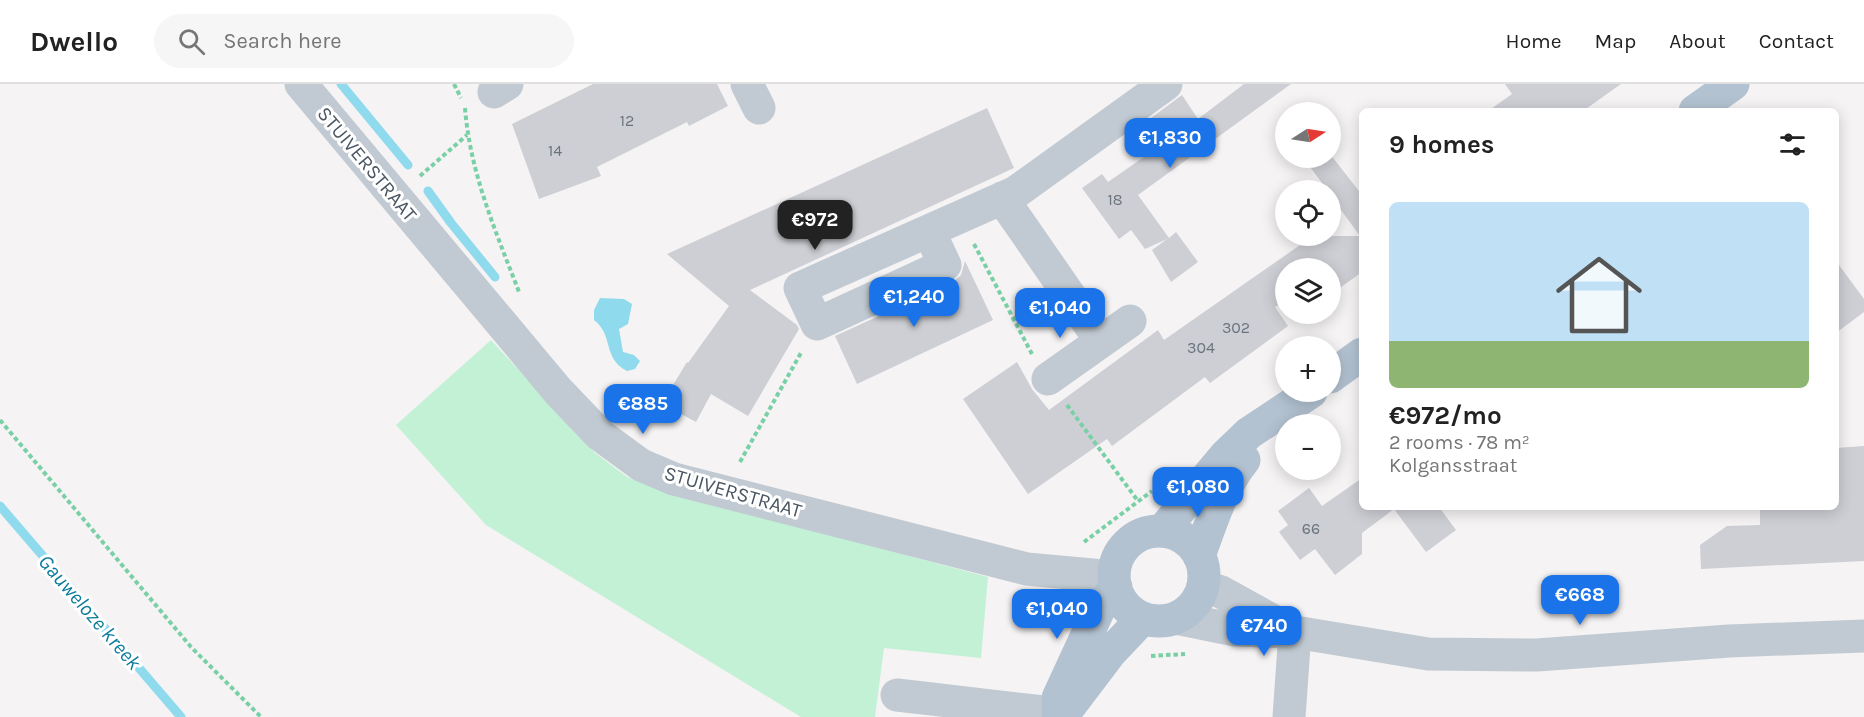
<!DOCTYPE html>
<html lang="en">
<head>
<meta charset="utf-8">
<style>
	body { margin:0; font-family:Karla,sans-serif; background:#f6f6f6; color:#222; height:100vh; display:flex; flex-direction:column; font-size:22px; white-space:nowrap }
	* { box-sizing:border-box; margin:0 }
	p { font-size:20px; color:#767676 }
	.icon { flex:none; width:33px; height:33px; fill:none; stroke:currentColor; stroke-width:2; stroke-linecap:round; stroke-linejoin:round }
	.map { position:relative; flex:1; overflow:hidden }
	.panel { position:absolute; left:1359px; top:24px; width:480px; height:402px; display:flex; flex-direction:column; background:#fff; border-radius:9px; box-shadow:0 3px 15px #0003 }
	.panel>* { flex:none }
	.needle { width:39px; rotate:78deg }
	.controls { position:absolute; left:1275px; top:18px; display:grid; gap:12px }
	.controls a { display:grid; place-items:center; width:66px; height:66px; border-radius:50%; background:#fff; box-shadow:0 3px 15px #0003; font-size:30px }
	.price { position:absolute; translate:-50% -51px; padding:0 14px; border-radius:12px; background:#1a73e8; color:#fff; font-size:20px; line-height:39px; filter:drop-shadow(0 2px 3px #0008) }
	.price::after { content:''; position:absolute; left:50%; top:36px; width:18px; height:14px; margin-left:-9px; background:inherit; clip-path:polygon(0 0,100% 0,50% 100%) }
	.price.current { background:#222; color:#fff }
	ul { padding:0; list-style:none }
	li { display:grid; align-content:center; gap:12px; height:318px; padding:0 30px }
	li+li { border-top:2px solid #e0e0e0 }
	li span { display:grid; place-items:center; height:186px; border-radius:9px; color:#555 }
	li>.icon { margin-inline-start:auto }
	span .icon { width:108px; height:108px; fill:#fffc; stroke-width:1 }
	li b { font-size:26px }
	h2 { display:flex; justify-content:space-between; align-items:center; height:72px; padding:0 30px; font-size:26px }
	header { display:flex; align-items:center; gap:36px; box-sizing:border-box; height:84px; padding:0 30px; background:#fff; border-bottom:2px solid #e0e0e0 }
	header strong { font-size:28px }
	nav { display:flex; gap:33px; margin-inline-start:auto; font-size:21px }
	.search { width:420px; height:54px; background:#f6f6f6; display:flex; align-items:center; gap:15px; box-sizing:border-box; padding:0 21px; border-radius:33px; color:#767676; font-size:22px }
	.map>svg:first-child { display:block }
</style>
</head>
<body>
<header>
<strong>Dwello</strong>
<div class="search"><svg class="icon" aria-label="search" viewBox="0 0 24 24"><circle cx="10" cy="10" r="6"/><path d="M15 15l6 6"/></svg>Search here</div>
<nav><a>Home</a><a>Map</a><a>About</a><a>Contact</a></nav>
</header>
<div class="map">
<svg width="1864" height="633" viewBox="0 0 1864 633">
	<rect width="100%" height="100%" fill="#f5f3f3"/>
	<!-- green -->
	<path fill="#c3f1d5" d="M491,256L594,368L627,393L662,406L988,493L981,574L884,564L875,633H801L486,441L396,341Z"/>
	<!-- water -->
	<path fill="#90daee" d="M600,214L624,215L632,220L628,240L619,245L623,268L634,271L640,277L635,285L627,287C602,274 614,251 594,236V226Z"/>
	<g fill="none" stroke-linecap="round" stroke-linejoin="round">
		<!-- stream -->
		<path stroke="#90daee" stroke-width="9" d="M341,0L408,81
			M428,107L451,139L495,193
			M0,422L181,633"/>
	</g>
	<!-- building -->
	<path fill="#cdcfd5" d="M593,0H717L728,22L689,42L687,38L597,83L601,92L539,115L512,40Z
		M1244,0H1291L1138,111L1169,154L1176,148L1198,178L1171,198L1152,166L1167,155L1145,165L1131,146L1119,155L1082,104L1102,90L1108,98L1154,66L1139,43L1182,11L1198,35Z
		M1505,0H1621L1583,27H1488L1512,10Z
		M987,24L1014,84L750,206L797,241L799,245L748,332L711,310L696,338L668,323L678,304L673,301L687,278L688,279L729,222L667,170Z
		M1330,70L1362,111V188L1330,211V184H1286V216L1275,223L1288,242L1210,299L1205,293L1112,362L1107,355L1028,410L963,315L1017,278L1032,305L1049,326L1158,246L1164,256L1313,152H1360L1330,111V106H1327L1308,80L1316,74H1330Z
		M965,177L993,236L857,300L835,252L953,198L961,191Z
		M1836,177L1864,215V228L1836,249Z
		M1864,362V477L1701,485L1700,461L1727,442L1760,441V423H1836V364Z
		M1362,394V423H1439L1456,446L1426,468L1394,425L1362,449V470L1335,491L1315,465L1300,476L1279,448L1288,441L1278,427L1309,404L1322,422Z"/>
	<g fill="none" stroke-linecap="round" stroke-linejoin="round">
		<!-- path -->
		<path stroke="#7ad0a6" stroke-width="4" stroke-dasharray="4.5 3" stroke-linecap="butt" d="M454,0L461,14
			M465,24C470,89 496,148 519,208
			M420,92L467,51
			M974,160L1032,270
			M1067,321L1138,417
			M0,336L191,563L261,633
			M740,378L802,267
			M1084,458L1152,407
			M1151,572L1185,570"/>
		<!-- minor -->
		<path stroke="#c1cad2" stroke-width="33" d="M301,0L558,307L600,351L641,381L674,395L1027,485L1114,493
			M747,0L759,24
			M494,8L507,0
			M1002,114L1101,257
			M929,147L945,181L817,240L800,204L1016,108L1166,0
			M1048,295L1130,237
			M1203,502L1221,508L1288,545
			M1176,534L1235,546L1295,548L1428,570L1537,571L1729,557L1864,552
			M897,611L1043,628L1054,633
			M1289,633L1295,548"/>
		<!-- major -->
		<path stroke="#b3c2d1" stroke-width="33" d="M1695,27L1733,0
			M1330,293L1362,270
			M1162,447L1225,372L1249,349L1311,308
			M1114 492a45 45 0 1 1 90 0a45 45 0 1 1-90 0Z
			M1199,472C1211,439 1222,403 1244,376
			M1069,623L1110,569L1143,534
			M1058,633V614L1100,523L1116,503"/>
	</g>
	<g text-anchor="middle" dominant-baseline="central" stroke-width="6" stroke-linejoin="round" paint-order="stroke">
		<!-- number labels -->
		<g font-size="16" fill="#6b747e">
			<text x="627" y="36">12</text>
			<text x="555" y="66">14</text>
			<text x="1115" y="115">18</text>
			<text x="1236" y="243">302</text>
			<text x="1201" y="263">304</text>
			<text x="1311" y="444">66</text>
		</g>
		<!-- street labels -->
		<g font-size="20" fill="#4a5661" stroke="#fff">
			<text transform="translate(367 80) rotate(50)">STUIVERSTRAAT</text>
			<text transform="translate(733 408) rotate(16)">STUIVERSTRAAT</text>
		</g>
		<!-- water labels -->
		<g font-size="21" font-style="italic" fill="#0c7c9b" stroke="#fff">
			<text transform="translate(90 528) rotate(49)">Gauweloze kreek</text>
		</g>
	</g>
</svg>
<div class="controls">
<a><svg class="needle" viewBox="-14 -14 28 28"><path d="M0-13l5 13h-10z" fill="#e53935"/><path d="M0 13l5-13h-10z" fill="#767676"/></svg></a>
<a><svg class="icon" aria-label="locate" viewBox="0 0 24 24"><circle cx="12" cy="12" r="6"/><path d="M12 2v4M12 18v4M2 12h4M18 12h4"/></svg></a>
<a><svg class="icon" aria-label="layers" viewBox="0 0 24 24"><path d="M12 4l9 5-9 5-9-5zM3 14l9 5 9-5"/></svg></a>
<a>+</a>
<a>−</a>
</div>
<b class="price" style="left:1170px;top:85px">€1,830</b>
<b class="price current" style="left:815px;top:167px">€972</b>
<b class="price" style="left:914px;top:244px">€1,240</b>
<b class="price" style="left:1060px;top:255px">€1,040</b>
<b class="price" style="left:643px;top:351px">€885</b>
<b class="price" style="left:1198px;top:434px">€1,080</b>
<b class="price" style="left:1580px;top:542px">€668</b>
<b class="price" style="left:1057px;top:556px">€1,040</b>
<b class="price" style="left:1264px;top:573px">€740</b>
<section class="panel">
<h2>9 homes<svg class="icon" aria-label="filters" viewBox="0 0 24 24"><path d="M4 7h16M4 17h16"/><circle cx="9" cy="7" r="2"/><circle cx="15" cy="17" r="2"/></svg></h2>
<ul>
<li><span style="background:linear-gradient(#bfe0f5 75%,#8fb573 0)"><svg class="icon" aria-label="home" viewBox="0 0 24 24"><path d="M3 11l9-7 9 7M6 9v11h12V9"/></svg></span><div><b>€972/mo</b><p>2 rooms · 78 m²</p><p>Kolgansstraat</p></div></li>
</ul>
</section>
</div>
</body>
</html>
